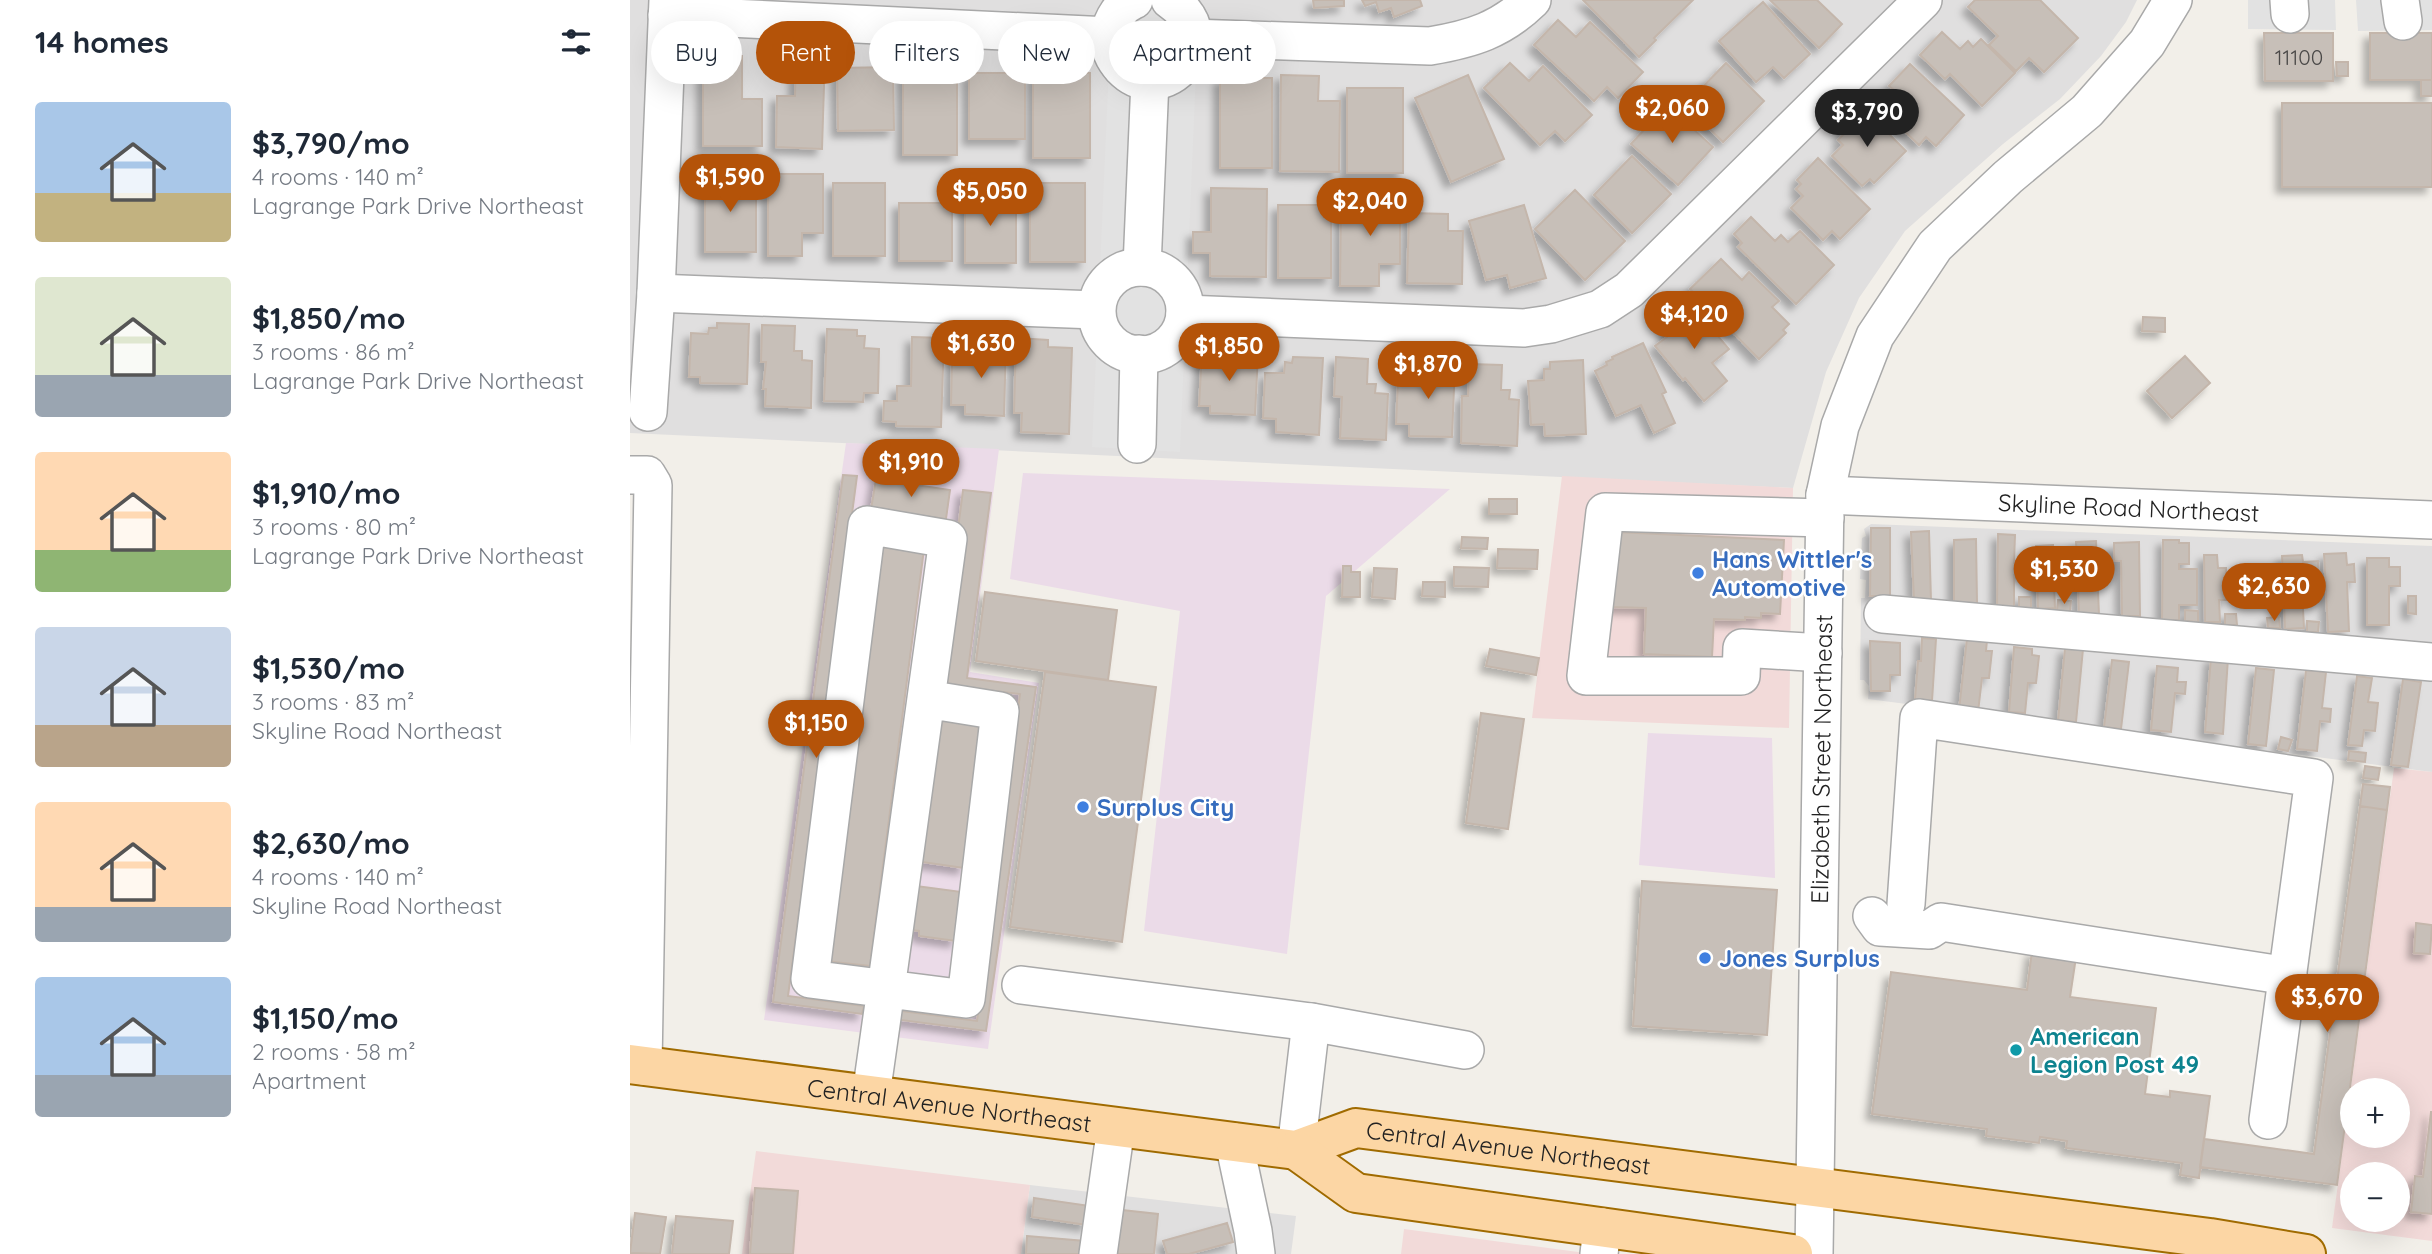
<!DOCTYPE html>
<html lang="en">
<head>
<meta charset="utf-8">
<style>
	body { margin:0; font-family:Quicksand,sans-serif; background:#f6f6f7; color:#1f2937; height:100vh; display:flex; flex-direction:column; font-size:26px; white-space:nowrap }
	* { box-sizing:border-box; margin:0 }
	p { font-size:23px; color:#747a83 }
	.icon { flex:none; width:38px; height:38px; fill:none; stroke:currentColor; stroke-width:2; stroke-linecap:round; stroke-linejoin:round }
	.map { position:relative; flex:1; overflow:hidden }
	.details { display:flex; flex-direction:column; background:#fff; width:630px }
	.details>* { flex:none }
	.banner { position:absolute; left:21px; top:21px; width:665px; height:63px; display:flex; gap:14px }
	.controls { position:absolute; left:1710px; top:1078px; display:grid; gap:14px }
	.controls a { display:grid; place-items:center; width:70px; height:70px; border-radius:50%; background:#fff; box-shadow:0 7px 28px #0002; font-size:35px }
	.price { position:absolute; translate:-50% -60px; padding:0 16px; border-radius:24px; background:#b45309; color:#fff; font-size:23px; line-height:46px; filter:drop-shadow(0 2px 4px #0008) }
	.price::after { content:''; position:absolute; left:50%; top:42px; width:21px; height:16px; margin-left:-10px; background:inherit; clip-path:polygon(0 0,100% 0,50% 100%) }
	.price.current { background:#222; color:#fff }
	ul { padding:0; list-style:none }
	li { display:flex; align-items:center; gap:21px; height:175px; padding:0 35px }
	li span { display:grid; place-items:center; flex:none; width:196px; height:140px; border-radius:7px; color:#555 }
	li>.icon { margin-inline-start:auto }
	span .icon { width:84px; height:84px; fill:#fffc; stroke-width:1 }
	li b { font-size:30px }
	h2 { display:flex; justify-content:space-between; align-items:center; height:84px; padding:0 35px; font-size:30px }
	.pill { padding:0 24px; border-radius:32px; background:#fff; box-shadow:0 7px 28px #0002; font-size:24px; line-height:63px }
	.pill.current { background:#b45309; color:#fff }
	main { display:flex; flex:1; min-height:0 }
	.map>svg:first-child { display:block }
</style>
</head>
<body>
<main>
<section class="details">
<h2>14 homes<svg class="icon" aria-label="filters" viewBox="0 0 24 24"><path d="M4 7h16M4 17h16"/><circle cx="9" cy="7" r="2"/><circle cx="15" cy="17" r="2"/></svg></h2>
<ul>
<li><span style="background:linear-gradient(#a9c7e8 65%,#c2b280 0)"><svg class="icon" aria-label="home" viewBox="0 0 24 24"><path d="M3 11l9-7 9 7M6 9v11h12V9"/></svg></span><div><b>$3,790/mo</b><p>4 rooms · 140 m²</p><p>Lagrange Park Drive Northeast</p></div></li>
<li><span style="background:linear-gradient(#dfe7d0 70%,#9aa5b1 0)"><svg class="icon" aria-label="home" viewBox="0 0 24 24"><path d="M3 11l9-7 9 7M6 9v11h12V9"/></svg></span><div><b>$1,850/mo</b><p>3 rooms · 86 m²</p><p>Lagrange Park Drive Northeast</p></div></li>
<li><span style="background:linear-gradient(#ffd9b3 70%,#8fb573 0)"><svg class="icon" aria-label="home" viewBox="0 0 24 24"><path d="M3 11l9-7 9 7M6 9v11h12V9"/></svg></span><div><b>$1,910/mo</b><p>3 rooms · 80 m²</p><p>Lagrange Park Drive Northeast</p></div></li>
<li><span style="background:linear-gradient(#c9d6e8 70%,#b9a48a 0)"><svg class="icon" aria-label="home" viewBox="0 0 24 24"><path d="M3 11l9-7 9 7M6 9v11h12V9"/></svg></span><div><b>$1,530/mo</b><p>3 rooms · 83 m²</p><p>Skyline Road Northeast</p></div></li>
<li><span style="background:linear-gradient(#ffd9b3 75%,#9aa5b1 0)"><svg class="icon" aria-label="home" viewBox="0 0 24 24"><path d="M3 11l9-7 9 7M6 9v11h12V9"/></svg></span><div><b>$2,630/mo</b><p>4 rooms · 140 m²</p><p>Skyline Road Northeast</p></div></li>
<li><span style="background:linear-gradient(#a9c7e8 70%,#9aa5b1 0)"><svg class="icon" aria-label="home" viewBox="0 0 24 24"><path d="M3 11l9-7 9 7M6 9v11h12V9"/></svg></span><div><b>$1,150/mo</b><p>2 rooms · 58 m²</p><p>Apartment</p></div></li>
</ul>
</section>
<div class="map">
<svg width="1802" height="1254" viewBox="0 0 1802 1254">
	<defs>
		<filter id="shadow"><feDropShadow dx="-6" dy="6" stdDeviation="3.5" flood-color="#0004"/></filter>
	</defs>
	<rect width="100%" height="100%" fill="#f2efe9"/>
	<!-- residential -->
	<path fill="#e0dfdf" d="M0,0H1507L1496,22L1471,56L1430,99L1373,144L1275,231L1229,298L1196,372L1163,488L0,433Z
		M1241,524L1802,546V772L1238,699L1239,686L1234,680H1230L1231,598H1235L1236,580L1230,579L1232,538L1236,536L1234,529Z
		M400,1185L666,1216L661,1254H391Z"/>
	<!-- commercial -->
	<path fill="#f2dad9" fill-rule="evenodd" d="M932,476L1163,488L1159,728L902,718Z
		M1764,768L1802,772V1241L1702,1228ZM1722,1090H1768V1136H1722ZM1722,1174H1768V1220H1722Z
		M126,1151L400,1185L391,1254H112Z
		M774,1229L963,1254H771Z"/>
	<!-- industrial -->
	<path fill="#ebdbe8" d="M216,443L369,449L340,672L409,683L358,1049L134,1020Z
		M393,473L820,489L696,596L657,954L514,931L550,611L380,579Z
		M1018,733L1142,738L1145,878L1009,865Z"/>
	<!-- parking -->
	<path fill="#e2e2e2" d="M482,0H569L550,452L462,447Z
		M1618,0H1705L1706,30L1618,29Z
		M1726,0H1802V30L1728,31Z"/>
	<!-- building -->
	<path fill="#c7bfb8" stroke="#c4b6ab" stroke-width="2" filter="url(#shadow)" d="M683,0H714V6L684,8Z
		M732,0H790L792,6L764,17L761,8L749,12L746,2L735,6Z
		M953,0H1063L1024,38L1026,40L1009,57Z
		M1140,0H1187L1212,24L1189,48Z
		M1345,0H1410L1448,38L1414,72L1399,58L1386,71L1359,45L1368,36L1338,7Z
		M1133,2L1180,54L1154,78L1143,67L1126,82L1089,41Z
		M928,20L946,37L960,22L1013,72L988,98L977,87L964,101L904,45Z
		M1312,32L1330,49L1338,41L1343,47L1351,39L1385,73L1352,106L1320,74L1315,79L1290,55Z
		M1634,33H1703V81H1635Z
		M1740,33H1802V80H1740Z
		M166,54L195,55L192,149L146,147L147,96H165Z
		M73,56H112V99H132V146H73Z
		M1706,62H1718V76H1707Z
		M273,63H327V155H273Z
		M880,63L899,81L913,66L962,115L935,141L925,131L910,145L854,88Z
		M1096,63L1134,101L1093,142L1055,105Z
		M1280,64L1334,115L1306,146L1296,137L1289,145L1257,115L1268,103L1259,95L1264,90L1259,86Z
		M263,67L264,130L208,131L207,68Z
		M339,73H395V139H339Z
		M403,73H460V158H403Z
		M651,75L689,76L688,101H710L709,172L650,171Z
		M838,75L874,159L821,182L785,98Z
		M590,78H642V168H590Z
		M1791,80H1802V96H1791Z
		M717,88H773V173H717Z
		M1652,103H1802V187H1652Z
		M1037,105L1083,147L1048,185L1001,144Z
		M1234,109L1276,151L1244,183L1240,179L1232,186L1202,156L1213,145L1208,140L1215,133L1212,130Z
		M1002,156L1041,194L1002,233L964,195Z
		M1188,158L1240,209L1210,239L1202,231L1193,240L1161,208L1173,196L1166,189L1171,184L1167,180Z
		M138,174H193V233H172V256H138Z
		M75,176H126V252H75Z
		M203,183H255V256H203Z
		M400,183H455V262H400Z
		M581,188L637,189L636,277L580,276V253H563V232H581Z
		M945,190L995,241L955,280L905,229Z
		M335,192H386V263H335Z
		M731,192H770V264H749V286H710L711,208H731Z
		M269,203H322V261H269Z
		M648,205H701V278H648Z
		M894,205L916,278L880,288L877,275L856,280L839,221Z
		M779,213L818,214V231H833L832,284L777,283Z
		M1121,217L1145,241L1151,235L1158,242L1170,231L1204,265L1166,304L1108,247L1112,243L1104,234Z
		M1091,259L1112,280L1119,272L1149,301L1142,307L1159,324L1153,330L1156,333L1129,359L1060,289Z
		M1060,303L1099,349L1082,363L1097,381L1074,401L1055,378L1053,380L1025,346L1037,337L1034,332L1041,326L1038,323Z
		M1513,317L1535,318V332L1512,331Z
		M87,323L119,324L117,384L70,383V377H59L61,333L78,334L79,328H87Z
		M132,325L165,326L164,351H172V360L182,361L181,408L135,406L136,389H133L136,362H131Z
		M197,329L227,330V336H235L234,348L249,349L248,393H234L233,402L194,401Z
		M282,337L314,338L311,427L266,426V422L253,421L254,401H267V386H281Z
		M386,338L418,340V347L442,348L439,434L391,432L392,413H384Z
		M345,342L376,343L374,416L335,414V405H321L322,360L337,361L338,348L345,349Z
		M1013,343L1036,392L1032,394L1045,423L1024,433L1011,405L986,416L965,371L977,365L976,362L983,359L982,357Z
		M572,352L628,354L625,415L580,413V406H569Z
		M1555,356L1580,383L1542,418L1517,391Z
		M663,357L693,358L689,435L646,432V419L633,418L635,373H654L655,362L662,363Z
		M706,357L738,359L737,384H746L745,393L758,394L756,440L710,438L712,397L704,396Z
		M953,360L956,434L915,436L914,424L901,425L898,381L914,380V369H920V362Z
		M795,363L825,364L822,437L779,436V424H766L768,380L784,381V369L795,370Z
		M839,364L872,365L871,390H880L879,399L889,400L887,446L831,443L832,396H838Z
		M213,475L227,476L158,996L234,1006L232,1014L143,1002Z
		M246,479L320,490L316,519L241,509Z
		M333,490L361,493L337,678L406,687L356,1031L263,1019L264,1010L347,1021L390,694L308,684Z
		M859,499H887V514H859Z
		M1241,528H1260V596H1240Z
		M1299,531L1301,601H1284L1281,532Z
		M986,532L1154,540L1150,614L1131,613V618L1115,617V620L1084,619L1082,657L1014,654L1016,608L983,607Z
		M1368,534L1385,535L1384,563H1394L1393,575H1384V607L1367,606Z
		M832,537L858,538L857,549L831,548Z
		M1346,539L1347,603L1324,604V540Z
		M1533,540H1549V543H1559V564H1549V569H1567V605H1549V620H1532Z
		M1466,541L1469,615L1449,616L1446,542Z
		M1509,542L1510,616H1492L1491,561H1484V543Z
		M250,543L294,549L240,966L195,961Z
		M1423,545V566L1433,565L1434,584H1424L1425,608L1408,609L1406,546Z
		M868,549L908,550L907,569L867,568Z
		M1716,553L1717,565L1724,564L1725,582H1717L1719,631L1698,632L1694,554Z
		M1574,555H1587L1588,568H1596L1597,600H1589L1590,622H1575Z
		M1672,555L1673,562L1688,561L1689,589L1672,590L1674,628L1655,629L1652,556Z
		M1737,558H1759V567H1770V586H1759V625H1737Z
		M713,566H721V572H730V597H712Z
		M824,567L859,568L858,587L824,586Z
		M744,568L767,569L765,599L742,597Z
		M793,582H815V597L792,596Z
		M355,592L487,610L478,680L346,661Z
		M1778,596H1786V614L1778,613Z
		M1389,597H1401V608H1389Z
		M1428,600L1441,601L1440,612L1427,611Z
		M1555,610L1568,611V622L1555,621Z
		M1595,614H1606L1607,625H1595Z
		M1649,617L1650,628H1638L1637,618Z
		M1677,621L1689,622L1688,632H1677Z
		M1292,638L1306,639L1302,701L1285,699L1288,661H1291Z
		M1337,638L1357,640L1356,651H1362L1359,678H1352L1348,712L1329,710Z
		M1240,641L1270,643V675H1260V691H1241Z
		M1384,647L1402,649V655L1409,656L1406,683H1398L1395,713L1379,712Z
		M1435,648L1453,649L1446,722L1428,720Z
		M860,649L909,658L906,675L856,666Z
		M1581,657L1598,658L1593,734L1575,732Z
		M1482,660L1499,662L1491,729L1474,727Z
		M1527,666L1548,668L1547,682H1556L1555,694L1545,693L1541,732L1521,730Z
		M1626,668L1644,670L1636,746L1618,744Z
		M1676,670L1696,672L1692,708L1701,709L1700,722L1690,721L1687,751L1667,749Z
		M415,672L526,687L492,942L380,927Z
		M1727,676L1742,678L1738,702L1748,703L1745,731L1734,730L1732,746L1718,745Z
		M1773,679L1791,682L1778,767L1761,765Z
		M851,713L894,719L878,829L836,823Z
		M304,715L353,722L334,868L285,861Z
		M1651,737L1662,740L1658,751L1648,749Z
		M1719,751L1736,753L1735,762L1718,760Z
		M1735,766L1750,768L1748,780L1733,778Z
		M1733,784L1760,787L1757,810L1730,806Z
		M1730,806L1757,810L1707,1185L1570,1167L1574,1139L1684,1154Z
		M1012,881L1147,890L1137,1035L1003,1026Z
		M286,886L332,892L326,941L289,936V931L280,930Z
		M1786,923L1802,925L1800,954L1784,953Z
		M1402,951L1446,957L1440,997L1526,1008L1515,1094L1540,1097V1091L1580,1096L1569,1178L1550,1175L1552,1163L1436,1148L1437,1141L1410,1137L1409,1143L1356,1136L1357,1129L1242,1114L1261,972L1397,990Z
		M1801,1112H1802V1214L1781,1212L1785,1176L1793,1177Z
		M125,1188L168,1191L163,1254H120Z
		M404,1198L460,1206L457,1225L402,1217Z
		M492,1210L528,1214L524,1254H487Z
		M5,1213L36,1217L30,1254L0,1253Z
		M46,1216L103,1221L99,1254H42Z
		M597,1223L603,1242L559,1254H537L533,1241Z
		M397,1236L455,1241L454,1254H396Z"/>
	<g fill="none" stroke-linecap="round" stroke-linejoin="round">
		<!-- minor casing -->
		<g stroke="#a9a9a9" stroke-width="40">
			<g id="minor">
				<path d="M504,0C491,5 482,19 480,33C478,46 483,58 492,68C532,110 599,40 540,0"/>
				<path d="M1659,0L1660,14"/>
				<path d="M1770,0L1773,21"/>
				<path d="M37,15L479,36"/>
				<path d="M563,38L800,46C842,39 871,30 902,0"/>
				<path d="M512,267L520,80"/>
				<circle cx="511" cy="311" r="44"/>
				<path d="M26,293L466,310"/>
				<path d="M555,314L894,328L921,324L970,309L999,290L1293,0"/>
				<path d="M18,412L26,293L38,0"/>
				<path d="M507,444L509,354"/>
				<path d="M0,475H17L23,485L13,1066"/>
				<path id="s1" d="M1195,495L1802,520"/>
				<path d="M1253,614L1802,662"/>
				<path d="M1193,653L1112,648L1111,676H956L975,512L1195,518"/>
				<path d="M1276,904L1289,718L1684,778L1638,1120"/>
				<path d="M1242,916L1250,927L1299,930L1311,922L1658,976"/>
				<path d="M391,985L681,1022L835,1050"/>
				<path d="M241,1095L256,989L318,539L237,525L180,979L336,999L370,711L296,699"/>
				<path d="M604,1142L623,1231L626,1254"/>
				<path d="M666,1150L681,1022"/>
				<path d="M468,1254L486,1127"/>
				<path d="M969,1254L972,1227"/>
				<path id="s2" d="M1184,1254L1195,495L1210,426L1245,336L1305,246L1378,177L1457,111L1517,43L1543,0"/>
			</g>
		</g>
		<!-- major casing -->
		<g stroke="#a06b00" stroke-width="42">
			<g id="major">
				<path id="s3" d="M0,1064L666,1150L726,1128L1580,1238L1676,1254"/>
				<path d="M666,1150L726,1193L1163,1254"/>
			</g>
		</g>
		<!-- minor -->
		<use href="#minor" stroke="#fff" stroke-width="37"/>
		<!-- major -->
		<use href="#major" stroke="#fcd6a4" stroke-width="38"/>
	</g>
	<!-- markers -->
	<g fill="#3f7fe0" stroke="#fff" stroke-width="2.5">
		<circle cx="1068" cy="573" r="7"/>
		<circle cx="453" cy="807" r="7"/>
		<circle cx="1075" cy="958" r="7"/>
	</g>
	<circle fill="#0f9aa8" stroke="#fff" stroke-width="2.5" cx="1386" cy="1050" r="7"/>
	<g text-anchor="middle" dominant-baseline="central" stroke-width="5" stroke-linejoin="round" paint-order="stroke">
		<!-- number labels -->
		<g font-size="21" fill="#4b4948">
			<text x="1669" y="57">11100</text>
		</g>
		<!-- street labels -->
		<g font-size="24" fill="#222" stroke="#fff">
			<text stroke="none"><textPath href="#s1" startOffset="304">Skyline Road Northeast</textPath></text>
			<text stroke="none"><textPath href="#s2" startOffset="495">Elizabeth Street Northeast</textPath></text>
			<text stroke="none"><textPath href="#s3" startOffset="322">Central Avenue Northeast</textPath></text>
			<text stroke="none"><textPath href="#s3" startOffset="889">Central Avenue Northeast</textPath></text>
		</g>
		<!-- shop labels -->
		<g font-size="24" font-weight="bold" fill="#366cbe" stroke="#fff" text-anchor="start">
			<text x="1082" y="559">Hans Wittler's<tspan x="1082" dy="28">Automotive</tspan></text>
			<text x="467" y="807">Surplus City</text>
			<text x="1089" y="958">Jones Surplus</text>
		</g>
		<!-- culture labels -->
		<g font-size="24" font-weight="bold" fill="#0d838f" stroke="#fff" text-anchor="start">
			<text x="1400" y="1036">American<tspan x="1400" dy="28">Legion Post 49</tspan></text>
		</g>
	</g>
</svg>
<div class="controls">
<a>+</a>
<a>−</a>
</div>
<b class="price" style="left:1042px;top:145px">$2,060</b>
<b class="price current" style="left:1237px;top:149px">$3,790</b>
<b class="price" style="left:100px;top:214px">$1,590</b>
<b class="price" style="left:360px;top:228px">$5,050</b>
<b class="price" style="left:740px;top:238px">$2,040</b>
<b class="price" style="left:1064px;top:351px">$4,120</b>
<b class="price" style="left:351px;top:380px">$1,630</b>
<b class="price" style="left:599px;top:383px">$1,850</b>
<b class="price" style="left:798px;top:401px">$1,870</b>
<b class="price" style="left:281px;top:499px">$1,910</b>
<b class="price" style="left:1434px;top:606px">$1,530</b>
<b class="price" style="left:1644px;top:623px">$2,630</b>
<b class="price" style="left:186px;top:760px">$1,150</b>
<b class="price" style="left:1697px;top:1034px">$3,670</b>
<div class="banner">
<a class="pill">Buy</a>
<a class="pill current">Rent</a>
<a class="pill">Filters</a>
<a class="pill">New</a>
<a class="pill">Apartment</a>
</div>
</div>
</main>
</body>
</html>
